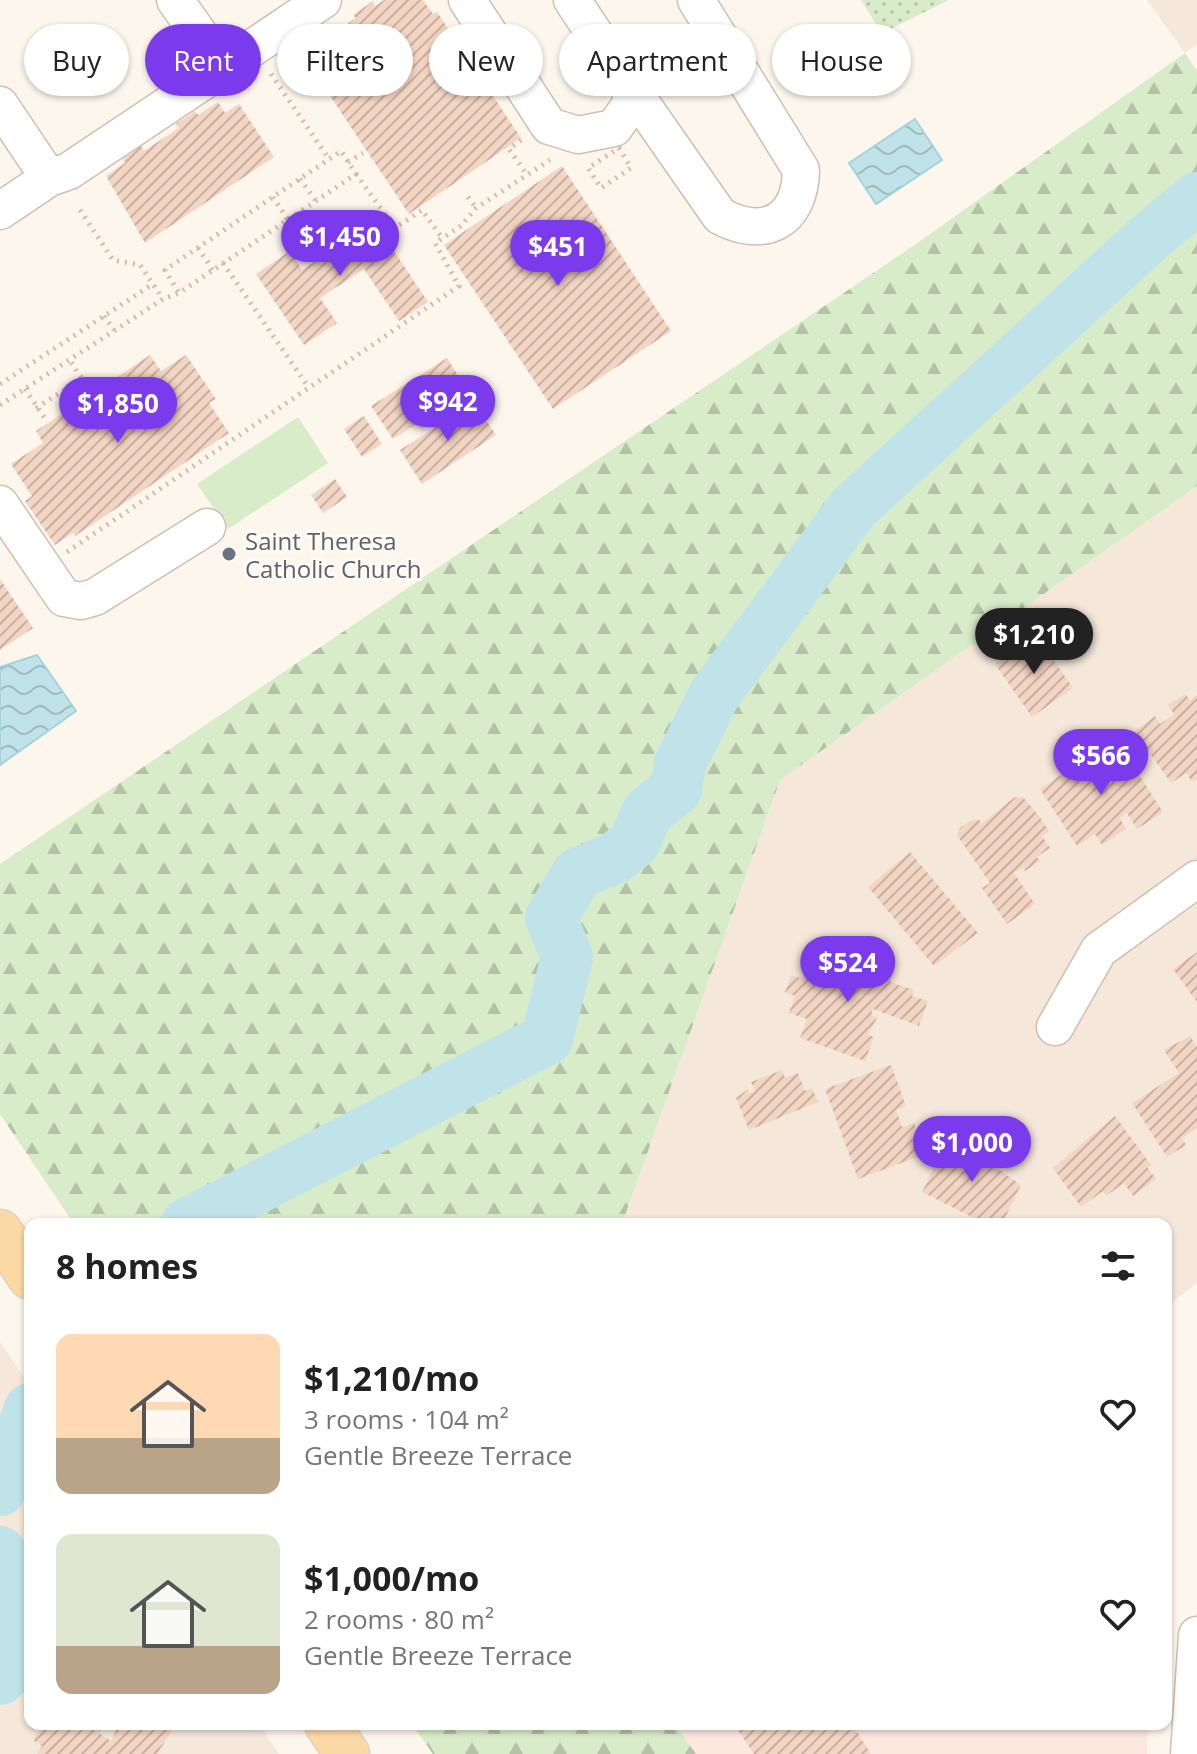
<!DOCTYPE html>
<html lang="en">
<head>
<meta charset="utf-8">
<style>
	body { margin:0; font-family:"Open Sans",sans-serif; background:#f2f2f2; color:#222; height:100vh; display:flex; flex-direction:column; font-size:30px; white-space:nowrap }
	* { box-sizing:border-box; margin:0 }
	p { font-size:26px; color:#767676 }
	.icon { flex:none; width:44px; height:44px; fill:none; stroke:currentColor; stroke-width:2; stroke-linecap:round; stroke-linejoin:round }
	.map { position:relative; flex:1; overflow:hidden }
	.side { position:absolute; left:24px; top:1218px; width:1148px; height:512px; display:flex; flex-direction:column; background:#fff; border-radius:16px; box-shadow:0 2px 6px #0004 }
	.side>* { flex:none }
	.banner { position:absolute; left:24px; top:24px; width:1150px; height:72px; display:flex; gap:16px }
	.price { position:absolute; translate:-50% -68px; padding:0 18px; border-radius:28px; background:#7c3aed; color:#fff; font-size:26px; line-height:52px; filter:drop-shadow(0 2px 4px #0008) }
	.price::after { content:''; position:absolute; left:50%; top:48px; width:24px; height:18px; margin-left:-12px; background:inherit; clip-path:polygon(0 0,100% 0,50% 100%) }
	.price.active { background:#222; color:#fff }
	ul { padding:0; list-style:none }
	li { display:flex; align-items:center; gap:24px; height:200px; padding:0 32px }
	li span { display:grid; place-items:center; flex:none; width:224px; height:160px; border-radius:16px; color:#555 }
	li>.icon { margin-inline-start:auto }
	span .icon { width:96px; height:96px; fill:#fffc; stroke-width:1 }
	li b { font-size:34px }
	h2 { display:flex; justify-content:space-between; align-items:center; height:96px; padding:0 32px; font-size:34px }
	.tag { padding:0 28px; border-radius:36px; background:#fff; box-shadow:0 2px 6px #0004; font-size:28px; line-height:72px }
	.tag.active { background:#7c3aed; color:#fff }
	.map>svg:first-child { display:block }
</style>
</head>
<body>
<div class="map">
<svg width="1197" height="1754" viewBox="0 0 1197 1754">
	<defs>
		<pattern id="forest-firs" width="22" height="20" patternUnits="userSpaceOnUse" patternTransform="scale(2)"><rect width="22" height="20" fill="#d8ecc9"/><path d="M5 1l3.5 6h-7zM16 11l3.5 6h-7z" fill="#b4c2a5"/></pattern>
		<pattern id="park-dots" width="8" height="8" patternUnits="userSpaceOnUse" patternTransform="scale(2)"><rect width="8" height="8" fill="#d8ecc9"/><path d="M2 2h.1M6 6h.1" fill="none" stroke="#b4c2a5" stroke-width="1.8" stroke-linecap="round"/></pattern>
		<pattern id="water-waves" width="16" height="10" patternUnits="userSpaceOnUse" patternTransform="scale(2)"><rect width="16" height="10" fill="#bfe3e8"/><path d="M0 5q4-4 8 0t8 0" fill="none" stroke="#a0bbbe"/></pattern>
		<pattern id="building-hatch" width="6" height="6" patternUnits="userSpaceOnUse" patternTransform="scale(2)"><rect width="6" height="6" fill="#f3d5c3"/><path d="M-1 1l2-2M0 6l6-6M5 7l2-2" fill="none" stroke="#cab0a1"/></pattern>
	</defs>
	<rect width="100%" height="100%" fill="#fdf6ec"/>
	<!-- residential -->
	<path fill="#f5e8da" d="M1147,0H1197V44L1185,53Z
		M1197,486V1283L1166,1307V1224H622L780,780Z
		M0,1342L30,1386V1724H259L279,1754H0Z"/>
	<!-- commercial -->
	<path fill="#fde8e0" d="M675,1724H1148L1147,1754H696Z"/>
	<!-- grass -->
	<path fill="#d8ecc9" d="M298,417L328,463L228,529L197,484Z"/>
	<!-- forest -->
	<path fill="url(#forest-firs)" d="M1185,53L1197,71V486L780,780L622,1224H74L0,1114V864L916,244Z
		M412,1724H675L696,1754H433Z"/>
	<!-- park -->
	<path fill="url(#park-dots)" d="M861,0H949L882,33Z"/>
	<!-- water -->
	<path fill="url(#water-waves)" stroke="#a5d3da" stroke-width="2" d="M915,119L942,160L876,204L849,163Z
		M37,655L76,711L0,765V667Z"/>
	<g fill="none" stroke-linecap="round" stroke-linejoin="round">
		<!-- river -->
		<path stroke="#bfe3e8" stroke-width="52" d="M187,1224L547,1039L567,957L551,918L578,873L615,858L634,843L647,813L676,789L680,764L714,695L854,507L1150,237L1197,198
			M0,1490L30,1409
			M0,1552L22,1603V1657L0,1679"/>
	</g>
	<!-- building -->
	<path fill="url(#building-hatch)" d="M384,0H423L433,14L437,12L521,138L409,214L294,42L314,29L322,41L356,18L353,15L373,1L375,6Z
		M218,102L225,113L239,104L274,157L145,243L106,176L125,163L123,159L141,146L144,151L179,128L176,124L195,111L198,115Z
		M562,166L671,331L553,409L444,245Z
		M370,215L428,302L399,321L364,269L320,298L337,323L304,345L256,274L290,251L302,270L335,248L323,231L342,219L348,229Z
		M150,355L161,371L186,355L216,399L209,403L229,433L75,536L73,533L55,545L25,501L32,496L11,464L43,443L36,431Z
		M447,358L468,391L393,439L371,406Z
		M474,402L496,435L422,484L400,450Z
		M364,416L382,444L362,457L344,429Z
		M335,479L347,497L323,513L311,495Z
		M0,579L33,628L0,650Z
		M1036,635L1073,688L1032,717L995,664Z
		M1185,694L1190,700L1197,695V779L1192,782L1186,773L1171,783L1134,731L1155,716L1160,724L1174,714L1168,705Z
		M1120,745L1163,812L1137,829L1127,813L1120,818L1126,829L1102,845L1095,834L1077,846L1040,789L1096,752L1100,758Z
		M1015,797H1023L1039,816L1049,831L1042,836L1050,848L1037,857L1040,861L1025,871L1023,867L1014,873L1035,904L1007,924L982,888L990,883L957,835L960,828L970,821L979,820L982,823Z
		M910,852L978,933L934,966L868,887Z
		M813,950L892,976L890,982L914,990L912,996L928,1001L919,1026L873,1009L871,1015L877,1018L868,1035L874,1037L865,1061L800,1038L807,1019L789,1013L795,996L785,992L791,975L803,979Z
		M1197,952V1002L1173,969Z
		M1190,1036L1197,1047V1128L1182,1138L1186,1145L1167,1157L1132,1103L1179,1073L1164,1050Z
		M891,1065L906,1106L896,1110L902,1127L914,1123L926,1154L858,1179L825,1089Z
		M782,1070L785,1078L798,1073L805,1091L812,1088L818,1102L749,1130L736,1098L748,1089L749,1093L755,1091L751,1082Z
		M1115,1116L1151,1165L1147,1167L1156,1179L1133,1196L1124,1183L1106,1196L1103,1191L1081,1207L1053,1168Z
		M948,1140L964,1148L966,1143L997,1160L994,1166L1021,1185L1002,1224H986L922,1192Z
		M43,1724H104L100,1734L111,1741L119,1724H176L157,1754H37L42,1746L33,1740Z
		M734,1724H852L871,1754H754Z"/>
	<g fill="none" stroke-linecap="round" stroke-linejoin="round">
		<!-- minor casing -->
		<g stroke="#d1beb0" stroke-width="39">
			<path id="minor" d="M175,0L223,68L323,0
				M467,0L549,126L578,135L614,128L631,104L630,87L572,0
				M630,87L720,216C765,240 800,221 801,170L696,0
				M0,105L49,178L0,211
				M49,178L69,171L223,68
				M0,504L64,598L81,601L95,597L207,527
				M1055,1027L1099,950L1197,879
				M1189,1754L1197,1635"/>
		</g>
		<!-- major casing -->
		<g stroke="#dad1cd" stroke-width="47">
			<path id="major" d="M0,1232L30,1277
				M327,1724L347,1754"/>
		</g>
		<!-- path -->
		<path stroke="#d9b8a5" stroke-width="5" stroke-dasharray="2 6" stroke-linecap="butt" d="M669,72L681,63
			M271,74L329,159
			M521,140L509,149L527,175
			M619,148L631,168L601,188L588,168Z
			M348,162L363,153
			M356,174L395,228L422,210L442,238
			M300,179L316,201
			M273,197L288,220
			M468,197L476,208
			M80,210L113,260L140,265L163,299
			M198,248L213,270
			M223,263L309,388
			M104,316L114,330
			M0,384L153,284
			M25,389L46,420
			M0,405L163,299L179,293L356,174L341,151L165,270L179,293
			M36,408L82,379L69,359
			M67,552L459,286L435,243L461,226L476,208L550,160"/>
		<!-- minor -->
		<use href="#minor" stroke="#fff" stroke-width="36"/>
		<!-- major -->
		<use href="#major" stroke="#fbd9a5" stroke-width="44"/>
	</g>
	<!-- markers -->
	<circle fill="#6b7280" stroke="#fffaf3" stroke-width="3" cx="229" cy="554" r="8"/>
	<g text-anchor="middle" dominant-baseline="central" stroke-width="6" stroke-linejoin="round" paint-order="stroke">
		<!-- worship labels -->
		<g font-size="24" fill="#5b616d" stroke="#fffaf3" text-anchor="start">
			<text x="245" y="540">Saint Theresa<tspan x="245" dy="28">Catholic Church</tspan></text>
		</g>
	</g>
</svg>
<b class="price" style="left:340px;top:278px">$1,450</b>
<b class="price" style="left:558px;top:288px">$451</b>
<b class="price" style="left:448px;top:443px">$942</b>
<b class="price" style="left:118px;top:445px">$1,850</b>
<b class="price active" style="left:1034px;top:676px">$1,210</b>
<b class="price" style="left:1101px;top:797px">$566</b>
<b class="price" style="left:848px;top:1004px">$524</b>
<b class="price" style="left:972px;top:1184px">$1,000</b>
<div class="banner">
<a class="tag">Buy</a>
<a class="tag active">Rent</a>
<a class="tag">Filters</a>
<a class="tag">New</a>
<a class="tag">Apartment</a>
<a class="tag">House</a>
</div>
<section class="side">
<h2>8 homes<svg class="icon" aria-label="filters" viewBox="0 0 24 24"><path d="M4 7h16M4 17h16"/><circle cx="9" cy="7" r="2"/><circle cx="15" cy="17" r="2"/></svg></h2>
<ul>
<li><span style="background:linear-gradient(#ffd9b3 65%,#b9a48a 0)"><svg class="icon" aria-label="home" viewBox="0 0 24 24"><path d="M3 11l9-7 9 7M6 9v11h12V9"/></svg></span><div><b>$1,210/mo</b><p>3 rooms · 104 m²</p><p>Gentle Breeze Terrace</p></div><svg class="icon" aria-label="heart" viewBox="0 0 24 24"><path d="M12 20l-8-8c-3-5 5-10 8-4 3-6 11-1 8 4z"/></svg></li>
<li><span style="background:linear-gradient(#dfe7d0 70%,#b9a48a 0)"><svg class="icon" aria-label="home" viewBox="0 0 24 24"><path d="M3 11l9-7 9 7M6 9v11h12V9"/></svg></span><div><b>$1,000/mo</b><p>2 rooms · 80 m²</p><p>Gentle Breeze Terrace</p></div><svg class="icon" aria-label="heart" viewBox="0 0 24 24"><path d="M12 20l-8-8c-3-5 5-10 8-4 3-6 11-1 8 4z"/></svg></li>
</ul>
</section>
</div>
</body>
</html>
